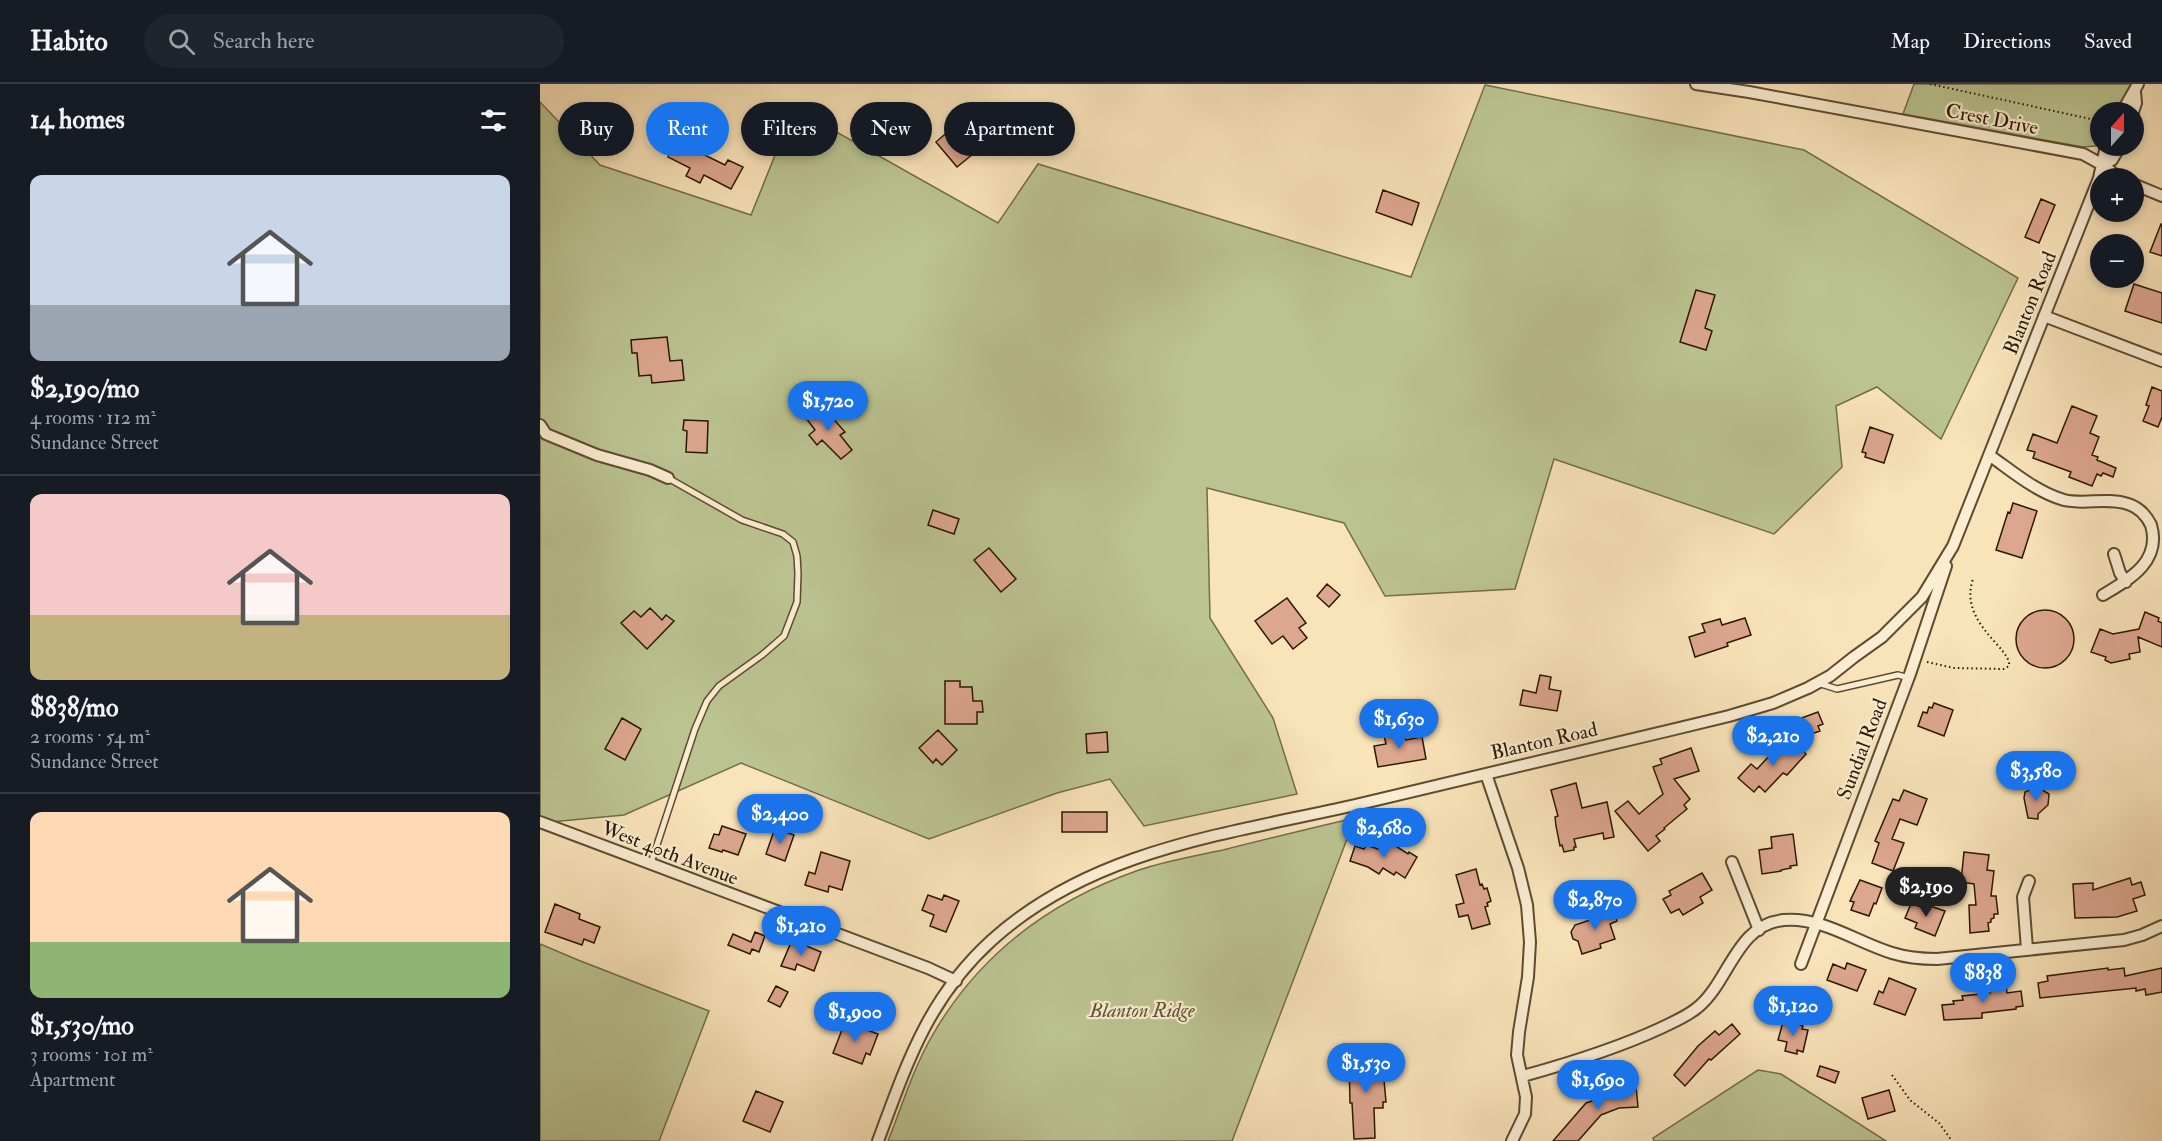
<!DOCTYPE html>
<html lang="en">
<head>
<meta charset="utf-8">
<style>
	body { margin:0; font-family:"IM FELL Double Pica",serif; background:#20242c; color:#f1f3f6; height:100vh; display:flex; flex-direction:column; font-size:22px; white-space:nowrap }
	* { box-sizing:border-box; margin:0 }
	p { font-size:20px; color:#9ea1a6 }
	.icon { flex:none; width:33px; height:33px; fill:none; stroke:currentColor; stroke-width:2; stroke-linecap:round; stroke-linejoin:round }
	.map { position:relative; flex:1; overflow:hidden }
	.side { display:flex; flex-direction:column; background:#171b24; width:540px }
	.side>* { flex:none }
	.banner { position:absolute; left:18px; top:18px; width:570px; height:54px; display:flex; gap:12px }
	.needle { width:39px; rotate:21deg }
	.controls { position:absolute; left:1550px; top:18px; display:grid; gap:12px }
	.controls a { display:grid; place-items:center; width:54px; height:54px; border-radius:50%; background:#171b24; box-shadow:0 3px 9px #0003; font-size:30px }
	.price { position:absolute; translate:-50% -51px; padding:0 14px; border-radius:21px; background:#1a73e8; color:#fff; font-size:20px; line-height:39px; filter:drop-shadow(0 2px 3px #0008) }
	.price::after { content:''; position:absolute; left:50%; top:36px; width:18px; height:14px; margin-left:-9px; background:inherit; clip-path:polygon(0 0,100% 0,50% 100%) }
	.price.active { background:#222; color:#fff }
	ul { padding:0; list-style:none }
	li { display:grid; align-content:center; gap:12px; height:318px; padding:0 30px }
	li+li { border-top:2px solid #363941 }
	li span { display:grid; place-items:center; height:186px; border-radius:12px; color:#555 }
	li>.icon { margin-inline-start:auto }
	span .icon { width:108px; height:108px; fill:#fffc; stroke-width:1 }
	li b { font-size:26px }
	h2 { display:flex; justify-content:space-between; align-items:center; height:72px; padding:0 30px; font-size:26px }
	.tag { padding:0 21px; border-radius:27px; background:#171b24; box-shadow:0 3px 9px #0003; font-size:21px; line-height:54px }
	.tag.active { background:#1a73e8; color:#fff }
	header { display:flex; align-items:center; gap:36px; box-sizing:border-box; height:84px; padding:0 30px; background:#171b24; border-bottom:2px solid #363941 }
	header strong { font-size:28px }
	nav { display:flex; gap:33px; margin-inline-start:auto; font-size:21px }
	.search { width:420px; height:54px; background:#20242c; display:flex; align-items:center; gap:15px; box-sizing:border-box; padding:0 21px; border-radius:33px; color:#9ea1a6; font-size:22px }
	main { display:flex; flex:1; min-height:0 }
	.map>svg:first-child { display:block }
</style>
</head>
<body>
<header>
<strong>Habito</strong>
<div class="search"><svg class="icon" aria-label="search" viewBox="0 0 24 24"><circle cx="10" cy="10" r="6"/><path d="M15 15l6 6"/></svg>Search here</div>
<nav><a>Map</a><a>Directions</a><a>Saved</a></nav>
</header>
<main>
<section class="side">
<h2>14 homes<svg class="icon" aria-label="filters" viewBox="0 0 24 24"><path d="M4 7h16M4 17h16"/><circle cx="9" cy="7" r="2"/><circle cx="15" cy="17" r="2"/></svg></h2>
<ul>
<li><span style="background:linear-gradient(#c9d6e8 70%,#9aa5b1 0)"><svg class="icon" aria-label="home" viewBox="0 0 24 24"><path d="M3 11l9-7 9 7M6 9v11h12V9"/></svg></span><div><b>$2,190/mo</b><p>4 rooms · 112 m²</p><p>Sundance Street</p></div></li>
<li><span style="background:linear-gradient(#f6c9c9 65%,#c2b280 0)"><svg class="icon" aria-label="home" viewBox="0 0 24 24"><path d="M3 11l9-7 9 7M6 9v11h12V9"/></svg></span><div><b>$838/mo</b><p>2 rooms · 54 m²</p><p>Sundance Street</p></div></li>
<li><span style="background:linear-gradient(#ffd9b3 70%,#8fb573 0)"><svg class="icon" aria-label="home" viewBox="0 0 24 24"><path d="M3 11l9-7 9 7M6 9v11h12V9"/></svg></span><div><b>$1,530/mo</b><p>3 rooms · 101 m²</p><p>Apartment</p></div></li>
</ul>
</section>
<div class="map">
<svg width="1622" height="1057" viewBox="0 0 1622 1057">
	<rect width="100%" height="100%" fill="#f9e3b9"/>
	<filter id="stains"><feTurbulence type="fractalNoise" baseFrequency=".00333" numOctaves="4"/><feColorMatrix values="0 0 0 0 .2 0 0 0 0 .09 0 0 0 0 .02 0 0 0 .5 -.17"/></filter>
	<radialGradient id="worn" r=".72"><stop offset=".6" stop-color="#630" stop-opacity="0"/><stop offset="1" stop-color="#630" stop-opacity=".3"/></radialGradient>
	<!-- green -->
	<path fill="#bbc491" stroke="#726e4a" stroke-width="1.5" d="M1374,0H1592L1577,28H1560V59L1555,62L1543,63L1363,30Z
		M945,1L1264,66L1478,194L1401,355L1337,303L1296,322L1302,383L1234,450L1014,375L975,505L845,512L804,439L667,404L670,534L733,634L757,710L604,742L570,695L517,709L389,755L201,679L84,731L0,739V18L60,81L211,131L254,24L458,139L498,80L871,193Z
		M815,734L692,1057H348C362,1022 373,985 392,952C439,870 510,817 599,786C626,777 655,772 683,766C727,755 771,744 815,734Z
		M0,860L38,876L169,927L119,1057H0Z
		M1218,986L1241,990L1346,1057H1114L1113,1054Z"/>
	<!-- building -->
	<path fill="#dda68f" stroke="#2a1802" stroke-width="1.5" d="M411,45L433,70L417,83L396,58Z
		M136,57L185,81L188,76L203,83L191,105L164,91L160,99L146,92L150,84L128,73Z
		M843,106L879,119L872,141L836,128Z
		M1501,115L1515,121L1499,159L1485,153Z
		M1621,140H1622V172L1610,168Z
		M1594,200L1622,209V239L1585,227Z
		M1156,206L1175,211L1165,244L1172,247L1166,266L1140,258Z
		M127,253L130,277L142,276L144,296L112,299L111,291L99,292L97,269H92L91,256Z
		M1612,303L1622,307V333L1618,343L1603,337L1609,322L1606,321Z
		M281,321L305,348L300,351L312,366L301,375L282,356L277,361L269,351L275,346L266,334Z
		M1532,322L1557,332L1550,349L1559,353L1552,371L1558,373L1557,376L1576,384L1573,393L1563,389L1561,392L1557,390L1552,402L1529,393L1531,388L1493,374L1495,368L1487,366L1493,350L1517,359Z
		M144,336L168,337L167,369L146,368L147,347L143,346Z
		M1330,343L1353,351L1344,379L1325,373L1326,369L1322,368Z
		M1473,419L1497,427L1482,474L1456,466L1468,428L1470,429Z
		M393,426L419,435L414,450L388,441Z
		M449,464L476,495L461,508L434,476Z
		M787,500L800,511L789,523L777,512Z
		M747,514L766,539L759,544L767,554L753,565L743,552L732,560L715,537Z
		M110,524L122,536L126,531L134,537L107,565L81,539L94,527L101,533Z
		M1476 555a29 29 0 1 1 58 0a29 29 0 1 1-58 0Z
		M1605,528L1619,534L1618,537L1622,539V563L1598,553L1600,568L1589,570L1590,575L1571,579L1565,576L1566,573L1551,568L1560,545L1573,550L1599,545Z
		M1205,534L1211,551L1187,559L1188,562L1155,573L1149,553L1165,548L1162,540L1180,535L1182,541Z
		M1000,591L1011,593L1009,605L1021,607L1017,627L980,621L983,606L996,609Z
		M405,597H420V603H432L433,617H442L443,628H437V640H405Z
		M1394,619L1413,626L1404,652L1378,642L1383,628L1387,629L1389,623L1392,624Z
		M1278,628L1283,640L1278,642L1280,647L1265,652L1259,635Z
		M82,634L101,645L85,676L65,665Z
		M398,646L417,666L402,681L396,675L393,679L379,664Z
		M864,647L866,656L882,653L886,675L838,683L834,662L846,660L844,651Z
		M567,648L568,668L547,669L546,650Z
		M1247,653L1266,670L1247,691L1243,689L1225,708L1219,702L1214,708L1198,694L1211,680L1217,685Z
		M1151,664L1159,687L1134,695L1150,715L1144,721L1147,725L1124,744L1125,745L1116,752L1120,757L1108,767L1075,727L1088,717L1099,730L1123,710L1113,683L1122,680L1120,675Z
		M1036,699L1042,724L1067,718L1074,753L1064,755L1063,749L1034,755L1036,763H1034V766L1024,768L1022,761L1020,762L1016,742L1015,733L1018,732L1011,706Z
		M1497,703L1509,710L1508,721L1498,730V735L1488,734L1484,714L1485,708Z
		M1364,706L1387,715L1377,741L1360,735L1352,755L1364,759L1353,787L1332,779L1339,759L1335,757L1353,715L1359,717Z
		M522,728H567V748H522Z
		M182,742L206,750L198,771L183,766L182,768L169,764L174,750L179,751Z
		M235,744L254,751L245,777L226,770Z
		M1253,750L1257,781L1250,782L1251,784L1241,786V787L1222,790L1219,766L1232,764L1231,753Z
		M851,759L868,770L869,768L877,773L865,794L856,788L854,791L843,784L839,790L828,783L810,777L815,762L824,765L826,761L841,766L842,764L846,767Z
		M281,768L310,777L302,806L289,802L288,808L265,801L269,788L275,790Z
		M1424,768L1449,771L1447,786L1454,787L1451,812H1456L1458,830H1454V834L1451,835V838L1448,839L1449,847L1430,849L1429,821H1436L1434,800L1421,798Z
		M936,785L940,801L942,800L944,805L947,804L951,817L947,819L948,822L945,823L950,840L932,845L928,831L919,833L916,821L924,819L916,791Z
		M1162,789L1172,806L1160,813L1163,819L1143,831L1139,825L1131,829L1123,815L1131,811L1129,807Z
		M1590,794L1592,801L1601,798L1605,811L1593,815L1597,827L1577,833L1535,834L1533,800L1553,799V806Z
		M1320,796L1342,804L1336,820L1334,819L1329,832L1311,826L1314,818L1310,817Z
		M388,811L402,816L404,811L419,817L406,848L390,842L394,831L382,826Z
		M15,820L40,830L39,835L60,843L54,859L44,855L42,861L5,848Z
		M1371,820L1389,825L1390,822L1405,827L1395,852L1375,844L1377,839L1365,834Z
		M1065,824L1066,827L1073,824L1077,837L1070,840L1075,855L1060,860L1061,864L1042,870L1038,857L1033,855L1031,848L1035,841L1053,835L1051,829Z
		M215,848L225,852L219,868L212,865L210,870L188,861L193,850L211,858Z
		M252,856L281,868L274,887L257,880L255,886L241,882Z
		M1307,879L1326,886L1317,907L1287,896L1293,880L1305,885Z
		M1568,884V886L1584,884L1585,892L1622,884V908L1606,911L1605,905L1596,907V904L1500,914L1498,899L1508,897L1507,892Z
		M1349,894L1376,905L1365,931L1334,920L1339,907L1343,909Z
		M1466,900L1467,909L1481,907L1483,922L1476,923V925L1442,929V934L1404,936L1402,921L1414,920L1413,917L1423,916L1422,912L1450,909V902Z
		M236,902L248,908L240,923L228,917Z
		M305,938L338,950L330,971L326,969L322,980L293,969Z
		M1243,938L1263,942L1262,945L1268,946L1263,968L1257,966V970L1245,967L1247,958L1238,956Z
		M1192,940L1200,950L1171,976L1169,975L1145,1002L1134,991L1158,962L1175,947L1179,951Z
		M820,970H831L832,976H841V985H843L846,1018H843V1024H834L835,1054L814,1055L812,1019H810L809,977L820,976Z
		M1280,982L1299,988L1295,999L1277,992Z
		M1096,1002L1098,1023L1079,1024L1061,1031L1038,1057H1013L1046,1019L1058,1015L1056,1009L1072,1004Z
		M1349,1006L1355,1027L1328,1035L1322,1014Z
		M216,1007L243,1018L230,1048L203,1037Z"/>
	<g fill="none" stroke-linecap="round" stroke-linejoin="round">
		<!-- service casing -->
		<g stroke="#5e4b30" stroke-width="8">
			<path id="service" d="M1278,599L1297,605L1358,591L1369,594
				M111,779L155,645L167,617L179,602L222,571L244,552L257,518L258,489L257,472L253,458L243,450L202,436L128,394"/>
		</g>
		<!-- minor casing -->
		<g stroke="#5e4b30" stroke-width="14">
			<path id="minor" d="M1156,0L1209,8L1543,70L1563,81L1579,94
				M1582,28L1598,0
				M1593,28L1596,19L1595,8
				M1563,81L1572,76L1580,62
				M1593,100L1622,112
				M1504,232L1622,277
				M0,341L6,350L57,371L110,386L128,394
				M1449,371C1472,387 1496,408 1524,416C1545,421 1567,413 1588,420C1598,423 1606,431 1611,441C1622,478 1588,496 1563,511
				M1574,470L1580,489L1586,498
				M946,690L978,784L987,821L990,858L988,893L979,948L977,971L986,1013L985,1030L972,1057
				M0,738L388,884L416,897
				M1192,778L1219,846
				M1487,865L1483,813L1489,797
				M1261,880L1370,590L1406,482
				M983,992C1030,979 1076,965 1121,944C1133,938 1146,933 1157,924C1189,899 1196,840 1244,836C1283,833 1316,858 1352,869C1368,874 1382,875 1397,875L1584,856L1602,851L1622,842
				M338,1057C367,979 388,914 452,856C556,762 698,749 828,718C949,689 1069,661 1189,632L1233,619L1268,604L1290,592L1314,573L1342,553L1382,513L1413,462L1559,94L1566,62"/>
		</g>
		<!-- path -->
		<path stroke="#2a1802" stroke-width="2" stroke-dasharray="1.5 3" stroke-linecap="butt" d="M1390,0L1560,37
			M1387,578L1414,584L1464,585L1469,582C1472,564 1418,539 1433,495
			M1352,991L1370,1016L1399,1039L1412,1057"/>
		<!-- service -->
		<use href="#service" stroke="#fbedd2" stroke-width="5"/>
		<!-- minor -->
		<use href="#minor" stroke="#fbedd2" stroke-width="10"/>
	</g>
	<g text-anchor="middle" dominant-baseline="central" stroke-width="4.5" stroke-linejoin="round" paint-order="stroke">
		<!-- street labels -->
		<g font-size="20" fill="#2a1802" stroke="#fbedd2">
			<text transform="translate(1452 35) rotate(11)">Crest Drive</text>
			<text transform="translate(1490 219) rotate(-68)">Blanton Road</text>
			<text transform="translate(1004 657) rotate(-13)">Blanton Road</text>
			<text transform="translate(1322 665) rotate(-69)">Sundial Road</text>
			<text transform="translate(130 769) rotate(21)">West 40th Avenue</text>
		</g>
		<!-- park labels -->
		<g font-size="20" font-style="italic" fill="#5d5434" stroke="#fbedd2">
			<text x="602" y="926">Blanton Ridge</text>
		</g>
	</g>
	<rect width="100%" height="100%" filter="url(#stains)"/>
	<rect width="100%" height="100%" fill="url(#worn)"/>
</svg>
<div class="controls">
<a><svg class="needle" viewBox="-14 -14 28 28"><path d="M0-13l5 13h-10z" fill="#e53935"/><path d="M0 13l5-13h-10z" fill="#9ea1a6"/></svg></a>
<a>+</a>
<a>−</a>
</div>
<b class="price" style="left:288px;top:348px">$1,720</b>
<b class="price" style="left:859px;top:666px">$1,630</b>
<b class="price" style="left:1233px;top:683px">$2,210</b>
<b class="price" style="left:1496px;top:718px">$3,580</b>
<b class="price" style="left:240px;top:761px">$2,400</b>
<b class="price" style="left:844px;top:775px">$2,680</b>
<b class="price active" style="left:1386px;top:834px">$2,190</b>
<b class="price" style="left:1055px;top:847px">$2,870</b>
<b class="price" style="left:261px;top:873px">$1,210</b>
<b class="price" style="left:1443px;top:920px">$838</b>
<b class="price" style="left:1253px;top:953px">$1,120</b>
<b class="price" style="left:315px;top:959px">$1,900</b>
<b class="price" style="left:826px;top:1010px">$1,530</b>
<b class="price" style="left:1058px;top:1027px">$1,690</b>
<div class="banner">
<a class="tag">Buy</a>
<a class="tag active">Rent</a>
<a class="tag">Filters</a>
<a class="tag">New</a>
<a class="tag">Apartment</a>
</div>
</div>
</main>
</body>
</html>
